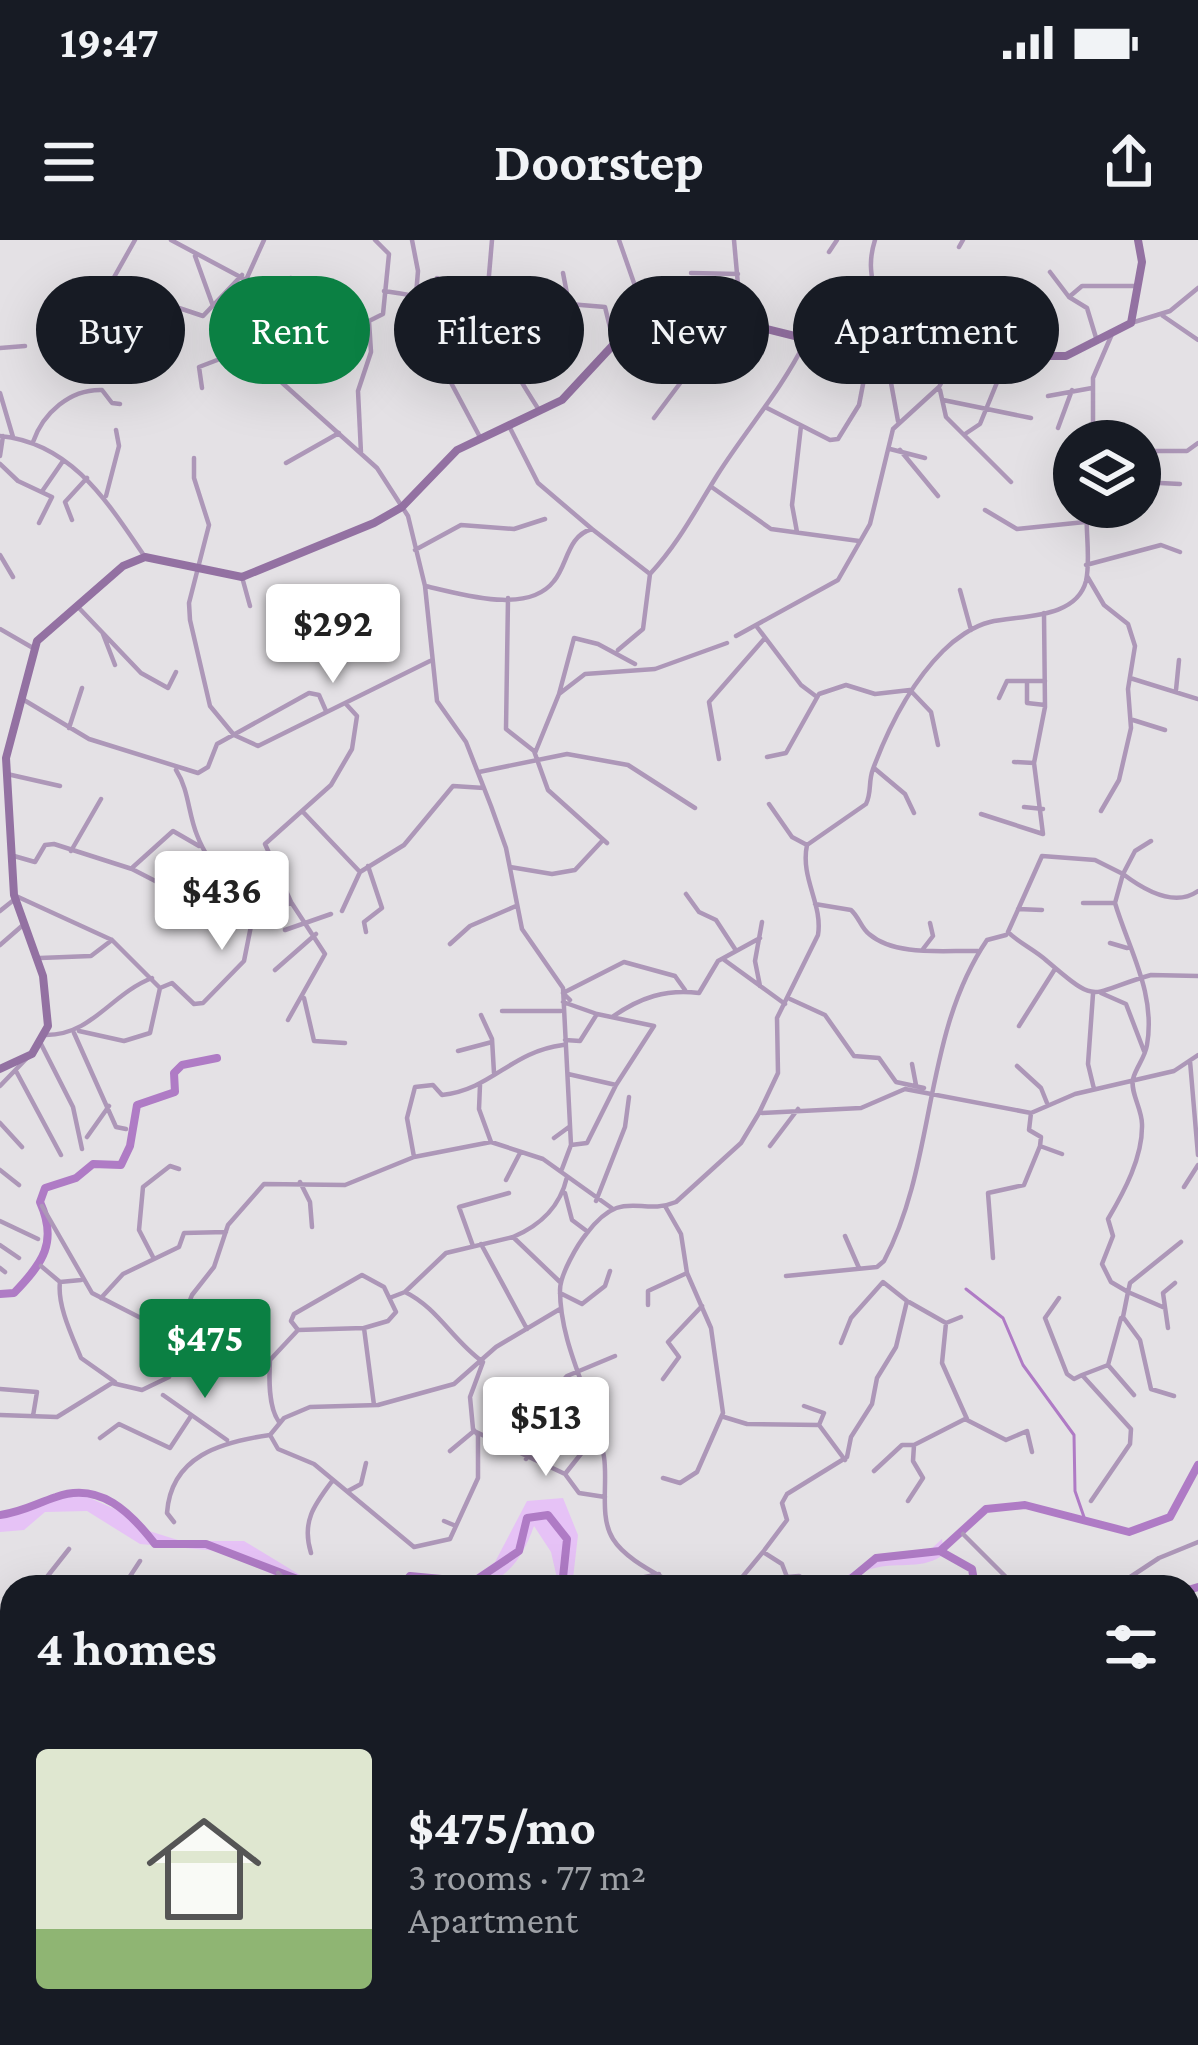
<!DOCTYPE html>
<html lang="en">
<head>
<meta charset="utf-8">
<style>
	body { margin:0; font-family:"Crimson Pro",serif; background:#242831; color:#f1f3f6; height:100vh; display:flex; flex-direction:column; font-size:45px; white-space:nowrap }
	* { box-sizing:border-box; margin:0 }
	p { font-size:39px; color:#9ea1a6 }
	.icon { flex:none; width:66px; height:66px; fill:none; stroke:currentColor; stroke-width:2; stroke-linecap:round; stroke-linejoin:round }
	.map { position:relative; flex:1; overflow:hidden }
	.sheet { position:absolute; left:0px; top:1335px; width:1200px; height:471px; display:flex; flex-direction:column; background:#171b24; border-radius:36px 36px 0 0; box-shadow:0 12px 48px #0002 }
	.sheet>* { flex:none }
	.hud { position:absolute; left:36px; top:36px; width:1128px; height:108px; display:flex; gap:24px }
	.buttons { position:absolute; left:1053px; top:180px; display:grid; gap:24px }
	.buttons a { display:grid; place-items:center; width:108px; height:108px; border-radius:50%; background:#171b24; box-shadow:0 12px 48px #0002; font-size:60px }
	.price { position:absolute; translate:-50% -102px; padding:0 27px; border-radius:12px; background:#fff; color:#222; font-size:39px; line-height:78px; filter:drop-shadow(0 3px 6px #0008) }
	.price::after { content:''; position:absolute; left:50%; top:72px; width:36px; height:27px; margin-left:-18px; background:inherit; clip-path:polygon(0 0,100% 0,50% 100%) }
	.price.on { background:#0b8043; color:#fff }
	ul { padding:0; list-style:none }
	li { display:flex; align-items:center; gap:36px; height:300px; padding:0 36px }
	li+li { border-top:3px solid #363941 }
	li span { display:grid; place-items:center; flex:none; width:336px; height:240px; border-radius:12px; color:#555 }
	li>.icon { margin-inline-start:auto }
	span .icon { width:144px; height:144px; fill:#fffc; stroke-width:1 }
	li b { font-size:51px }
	h2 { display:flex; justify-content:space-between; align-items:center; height:144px; padding:0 36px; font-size:51px }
	.tag { padding:0 42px; border-radius:54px; background:#171b24; box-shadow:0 12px 48px #0002; font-size:42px; line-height:108px }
	.tag.on { background:#0b8043; color:#fff }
	.status { display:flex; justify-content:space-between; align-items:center; height:84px; padding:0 60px; background:#171b24; direction:ltr }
	.status svg { height:33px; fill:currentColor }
	header { display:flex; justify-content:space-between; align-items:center; height:156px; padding:0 36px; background:#171b24; font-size:54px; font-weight:700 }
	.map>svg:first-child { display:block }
</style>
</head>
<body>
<div class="status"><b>19:47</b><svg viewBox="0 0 49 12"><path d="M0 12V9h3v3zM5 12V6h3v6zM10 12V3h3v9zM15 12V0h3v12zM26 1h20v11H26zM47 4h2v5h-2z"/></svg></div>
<header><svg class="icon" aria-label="menu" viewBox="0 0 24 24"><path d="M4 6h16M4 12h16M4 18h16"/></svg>Doorstep<svg class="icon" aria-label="share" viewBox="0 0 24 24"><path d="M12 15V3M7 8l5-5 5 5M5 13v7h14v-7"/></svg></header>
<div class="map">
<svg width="1198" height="1805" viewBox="0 0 1198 1805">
	<rect width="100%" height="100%" fill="#e4e1e5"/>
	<!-- green -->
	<path fill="#e6c2f6" d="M74,1251L135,1278L149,1291L181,1301H244L305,1338L335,1347H288L283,1339L219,1311L140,1304L87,1271L45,1272L24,1290L0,1292V1275C28,1268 45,1256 74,1251Z
		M563,1258L578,1295L572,1347H559L551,1312L534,1286C507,1363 463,1347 394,1347L403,1335L464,1343L495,1322L527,1261Z
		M942,1299L944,1314C925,1330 898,1322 875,1328C856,1332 850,1347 829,1347L881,1314L930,1310Z"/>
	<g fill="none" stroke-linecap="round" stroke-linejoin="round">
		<!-- stream -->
		<path stroke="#af7bc5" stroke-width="3" d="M966,1049L1003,1078L1023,1125L1074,1195L1075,1251L1084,1277
			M1188,1684L1198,1693"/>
		<!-- river -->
		<path stroke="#af7bc5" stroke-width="8" d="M0,1054L14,1053C43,1023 58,1002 40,962L45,948L76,938L93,924L121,925L130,906L137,865L175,852L174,833L182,825L217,818
			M0,1275C22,1272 35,1264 56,1257C100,1241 131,1273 155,1304H206L318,1347
			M940,1311L972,1329L975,1347
			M401,1347L410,1336L473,1342L519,1311L527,1278L548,1275L567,1299L562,1347
			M841,1347L876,1318L940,1311L986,1269L1025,1265L1129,1292L1170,1277L1198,1225
			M1188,1350L1198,1347"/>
		<!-- street -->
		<path stroke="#ad97b8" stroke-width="4.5" d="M171,0L246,40L265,72L264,102L279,140L377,228L408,276L425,346L437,461L466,502L491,566L506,608L522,689L563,748L571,905L562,929
			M412,0L418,31L416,55
			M619,0L649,86
			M959,7L963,0
			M829,12L837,0
			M195,16L213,66
			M1050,32L1069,57L1087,68L1097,101
			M563,33L569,64L605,67L614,104
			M691,33L738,34
			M246,40L264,0
			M384,51C497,67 482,83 539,170
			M1069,57L1082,46H1136
			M437,58V38
			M46,62L78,76L99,64
			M880,62L950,50
			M486,67L516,55
			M264,68L269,45L291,38
			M1163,76L1198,100
			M726,79L738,45L734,0
			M169,81L179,68L203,76L242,35
			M485,82L492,0
			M1131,83L1170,71L1198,48
			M127,97L122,80L102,72L99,64L135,0
			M869,103C889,57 861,43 875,0
			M0,108L25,106
			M885,110L898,181
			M449,139L481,199
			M202,148L199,127L264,102
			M940,150L946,177L1011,242
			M0,153L13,197
			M1048,156L1092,148
			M943,160L1031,178
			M765,167L830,200L838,199L859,165L870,108
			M654,178L684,138L699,82
			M510,188L538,243L592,289
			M1058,188L1072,150
			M965,194L980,184L1007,118
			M0,196C72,203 108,263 145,317
			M1093,201V138L1112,94
			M33,202C43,173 70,149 102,150L112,163L120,164
			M890,209L925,218
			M900,210L938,256
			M1140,211H1187L1198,203
			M361,213L358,151L371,112L369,81L383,74L389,14L375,0
			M0,216L3,196
			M194,218V238L209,285L189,363L190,380L210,466L234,495L258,506L430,421
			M286,223L339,193
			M0,224L18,241L52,257L39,283
			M1140,242L1180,244
			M713,248L771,289L859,301
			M43,250L63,221
			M106,256L119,206L116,190
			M985,270L1017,289L1085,282
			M72,280L65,262L87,238
			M797,292L792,265L801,186
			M415,310L461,285L514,289L545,279
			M0,315L13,337
			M1086,325L1161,305L1180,312
			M1087,336L1104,365L1128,384L1135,406L1128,449L1131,488L1119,540L1101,571
			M242,337L250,366
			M425,346C459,353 527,376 554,341C568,324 567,296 592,289L650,334C679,303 696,269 718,234C746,190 782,149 805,102
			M960,350L971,390
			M508,358L506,489L534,511L548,550L607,603
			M79,368L141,433L168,448L176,432
			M757,387L801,445L817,457
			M0,389L33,408
			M103,394L115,425
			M736,396L838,340L870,284L893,189L939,147L951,125
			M618,410L643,389L650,334
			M1130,438L1198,459
			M1027,441V463L1045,465
			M1176,450L1179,420
			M559,454L574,398L598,404L635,424
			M999,458L1007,441H1045
			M24,460L89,499L198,533L208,527L217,504L309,453L319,455L326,471
			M1133,480L1165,490
			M69,488L82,448
			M535,513L559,454L585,434L655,429L727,403
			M767,517L786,513L819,454L846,445L875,454L910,450L931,472L938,505
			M719,519L709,462L765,398
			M1014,522L1034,523
			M874,528L905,554L914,573
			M176,530C189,550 188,573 197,595C208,625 223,629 226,666
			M479,532L567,514L628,525L695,568
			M7,534L60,546
			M769,564L792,597L807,605
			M1024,567L1043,569
			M304,573L360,632
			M981,574L1043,594L1034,523L1045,467L1044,373
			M1151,601L1135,611L1123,634C1144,650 1174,668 1198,651
			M71,611L101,559
			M14,616L35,622L45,605L54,604L132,629L163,645
			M133,627L173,591L199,606
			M510,627L552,634L575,630L603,600
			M686,654L699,672L716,680L735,709
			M16,656L112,700L160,748L150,793L124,801L79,791
			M1083,663H1115
			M815,664L851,670C859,677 861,688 869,694C896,717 945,710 978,711
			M1018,669L1042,670
			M0,671L15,659
			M342,671L360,632L404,605L453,546L484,548
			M285,690L331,674
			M366,692L364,682L382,668L368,626
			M1110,703L1127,708
			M450,704L470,686L516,666
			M0,705L23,685
			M923,709L933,696L930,683
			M40,718L91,716L112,700
			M723,719L785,764
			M275,730L316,694
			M760,746L755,721L762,682
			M160,748L172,743L194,764L203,763L244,721L251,686L291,662
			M1101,753L1126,764L1144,811
			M1093,754L1088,824L1094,849
			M304,758L314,801L345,803
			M790,759L825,775L854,816L879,818L896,842L924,848
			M570,760L563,753L624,722L675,736L685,750
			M563,762L597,774
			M502,771H561
			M481,775L492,799L494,833
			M612,777C641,757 666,749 699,753L718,721L760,698
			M288,780L325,714L291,662L265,604L331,545L352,509L357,476L346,464
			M1019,786L1055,729
			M74,793L116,887L126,889
			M46,795C92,795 111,754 152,738
			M565,800L580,801L597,774L654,786
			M41,804L73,867L82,909
			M458,811L492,802
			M1190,821L1198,915
			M912,824L916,845
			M1017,826L1041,848L1047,863
			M16,831L61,915
			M568,834L616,845L587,903L571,905
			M480,845L479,869L491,902
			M616,845L654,786
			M0,846L27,818
			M762,873L861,868L905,849L1031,873L1075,854L1174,831L1198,815
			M1031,873L1029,890L1041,897L1040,906L1062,914
			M0,883L22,907
			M87,897L109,866
			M554,898L569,887
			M770,906L798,869
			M414,917L407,878L415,847L433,845L442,855C493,849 510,812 563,805
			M0,930L19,945
			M506,940L520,913
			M300,942L310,962L312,987
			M1184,947L1198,925
			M565,953L572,980L588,992
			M596,961L625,887L629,857
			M42,966L92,1053L176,1096
			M0,981L38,999
			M845,996L859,1028
			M513,997C541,985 560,967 567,937
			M481,1004L527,1089
			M0,1005L19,1018
			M473,1006L459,967L509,953
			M153,1017L139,990L143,947L170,926L179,929
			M993,1018L988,953L1024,945L1040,906
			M41,1026L60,1042L81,1040
			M0,1028L5,1032
			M786,1036L877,1027L884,1021C937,921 922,796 987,700L1006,695
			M60,1042C57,1065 72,1096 81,1118L115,1142
			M405,1052L446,1013L513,997L560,1042
			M560,1053L582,1064L605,1046L610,1031
			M101,1058L123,1034L179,1007L184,993L226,992
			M1059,1058L1045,1078L1067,1134L1074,1139L1082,1135
			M909,1062L946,1083L961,1077
			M648,1065V1051L687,1033L681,994L665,966
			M1165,1068L1128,1052L1130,1043L1181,1002
			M946,1083L942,1123L967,1179
			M1168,1088L1163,1053L1175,1043
			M298,1090L291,1081L294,1074L362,1035L384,1047L396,1072L388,1081L364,1088L374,1165
			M1108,1125L1121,1078
			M179,1131L176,1096L192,1055L214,1027L228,985L264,944L345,945L414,917L491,902L543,919L613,969
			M663,1139L679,1117L668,1102L702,1066
			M0,1149L37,1152L33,1176
			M552,1153L567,1136L615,1116
			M163,1155L227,1200
			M1174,1156L1151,1149L1140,1100L1123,1077L1128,1052L1111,1042L1102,1024L1113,996L1108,979C1124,952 1143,917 1142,884C1142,869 1130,852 1133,839C1136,827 1145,818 1147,805C1156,753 1129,710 1115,663L1123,634L1095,620L1042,616L1008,692C1019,703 1035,710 1047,721C1101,767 1087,753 1151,735L1198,736
			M804,1166L824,1173L819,1185L845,1220
			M0,1175L57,1177L112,1143L142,1150L169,1137
			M724,1177L747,1184L819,1185
			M279,1182C268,1167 269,1138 270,1120L298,1090L364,1088
			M270,1195L278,1209L314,1224L414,1307L450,1299L478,1238V1195L473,1189L470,1157L483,1122C453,1101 438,1068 405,1052L392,1057
			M270,1195L284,1178L310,1167L378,1165L454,1144L496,1107L560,1069
			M100,1198L119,1184L170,1208L191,1176
			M603,1209L584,1210L565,1234L579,1253L605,1257
			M546,1210L555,1195
			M450,1211L474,1191L565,1234
			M526,1219C536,1204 571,1173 588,1166
			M874,1231L902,1205H914L965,1179L1006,1200L1027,1191L1032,1212
			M663,1238L680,1243L697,1232L723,1173L711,1088L687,1033
			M348,1251L361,1244L366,1223
			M908,1261L923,1238L913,1221L914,1205
			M1091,1261L1130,1204L1131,1189L1082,1135L1108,1125L1134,1155
			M444,1281L456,1286
			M174,1282L167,1273C171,1216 221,1202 270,1195
			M963,1294L1016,1347
			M311,1313C301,1281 315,1264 333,1240
			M278,1333L292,1347
			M39,1347L69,1309
			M123,1347L140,1321
			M626,1347L631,1340L659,1334
			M679,1347C658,1334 626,1320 613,1299C599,1277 608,1242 604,1217C595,1161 560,1109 560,1050C560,1035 577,1005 587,993C623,946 640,977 676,962L741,903L759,873L778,833L777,778L818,695C823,664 800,638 807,605L866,564C872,552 868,542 873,529C889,486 910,444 943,411C955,399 973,386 990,382C1019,375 1076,380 1086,341C1091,319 1085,290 1087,267
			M734,1347L763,1312
			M738,1347L787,1337
			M817,1347L799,1336L787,1337L782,1324L763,1312L787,1280L782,1263L787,1254L847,1217L851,1197L872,1164L877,1138L896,1107L907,1061L883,1042L851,1078L841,1103
			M895,1347L914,1342L931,1347
			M1115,1347L1159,1318L1198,1302
			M0,1372L12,1383
			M0,1438L12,1442
			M0,1463L12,1470
			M1188,1570L1198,1566
			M0,1610L12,1603
			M0,1617L12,1628
			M1188,1647L1198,1646
			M1188,1672L1198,1682
			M0,1702L12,1698
			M1188,1728L1198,1742
			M1188,1744L1198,1746
			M1198,1761V1766
			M49,1794L70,1797L76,1805
			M98,1794L103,1805
			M237,1794L273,1805
			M498,1794L504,1805
			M675,1794L679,1805
			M979,1794L981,1805
			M12,1805L25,1794
			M345,1805L349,1794
			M615,1805L620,1794
			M774,1805L795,1794
			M1041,1805L1044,1794"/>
		<!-- secondary -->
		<path stroke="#9371a2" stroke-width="8" d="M0,829L32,814L48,786L43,736L14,655L6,518L37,401L123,326L145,317L242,337L374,283L402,267L457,210L562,160L614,104L667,79H726L823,103L873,105L933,125L983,116H1066L1131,83L1142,22L1138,0
			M1195,1805L1198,1792"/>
	</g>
</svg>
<div class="buttons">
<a><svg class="icon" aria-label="layers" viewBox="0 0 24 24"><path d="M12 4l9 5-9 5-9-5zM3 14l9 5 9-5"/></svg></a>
</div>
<b class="price" style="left:333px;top:446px">$292</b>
<b class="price" style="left:222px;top:713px">$436</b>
<b class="price on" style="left:205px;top:1161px">$475</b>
<b class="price" style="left:546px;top:1239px">$513</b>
<div class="hud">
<a class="tag">Buy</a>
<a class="tag on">Rent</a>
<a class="tag">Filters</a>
<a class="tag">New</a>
<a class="tag">Apartment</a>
</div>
<section class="sheet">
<h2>4 homes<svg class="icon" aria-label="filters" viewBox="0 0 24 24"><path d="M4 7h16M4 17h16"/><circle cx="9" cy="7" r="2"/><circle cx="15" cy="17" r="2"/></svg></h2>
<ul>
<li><span style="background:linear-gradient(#dfe7d0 75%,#8fb573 0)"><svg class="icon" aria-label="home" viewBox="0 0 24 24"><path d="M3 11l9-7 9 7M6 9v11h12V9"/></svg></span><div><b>$475/mo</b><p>3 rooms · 77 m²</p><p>Apartment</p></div></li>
</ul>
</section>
</div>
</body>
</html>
